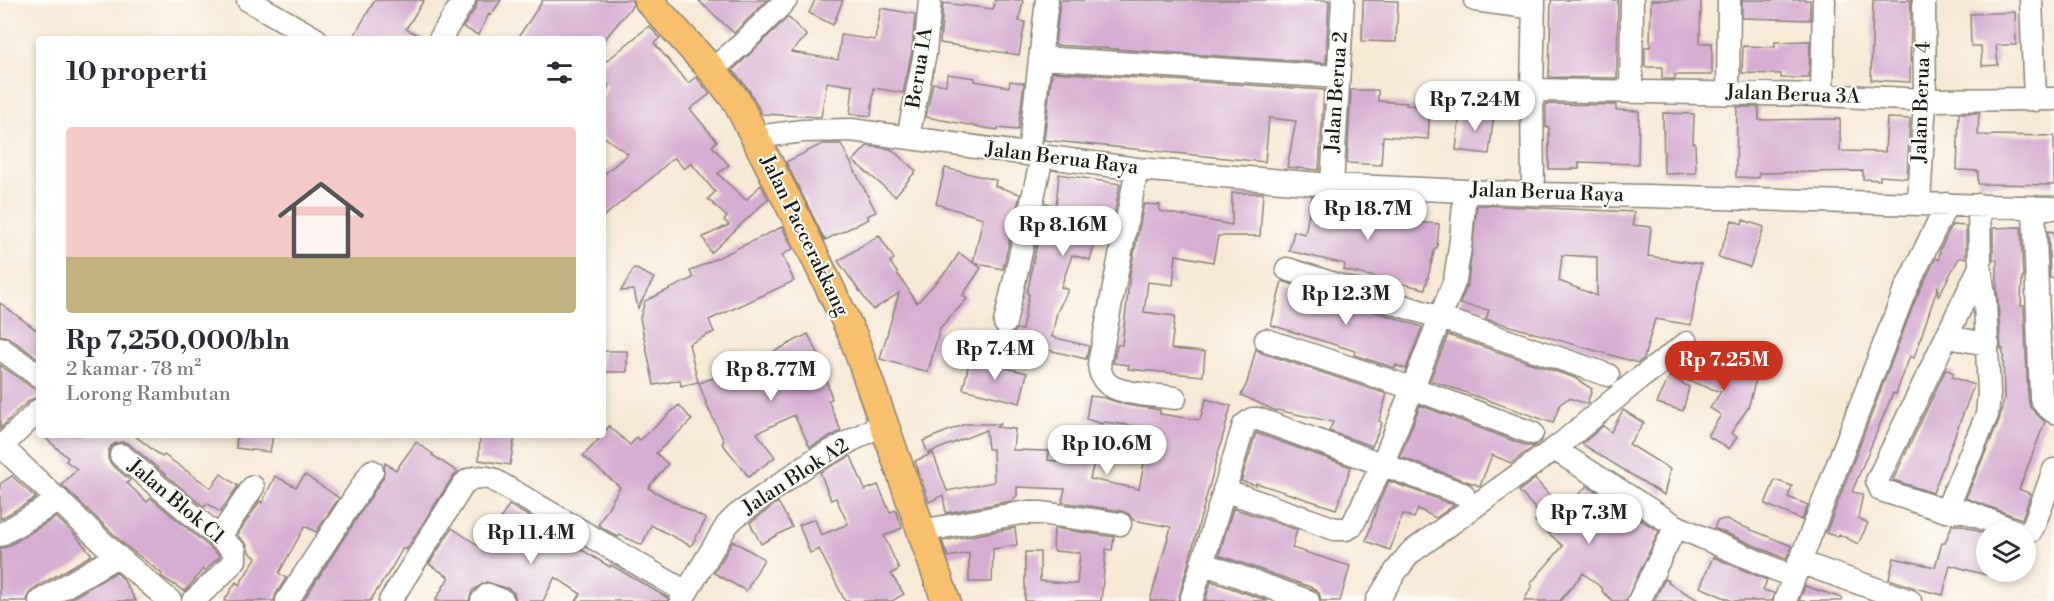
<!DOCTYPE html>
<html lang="id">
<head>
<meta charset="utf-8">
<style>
	body { margin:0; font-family:"Libre Bodoni",serif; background:#f7f7f7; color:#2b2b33; height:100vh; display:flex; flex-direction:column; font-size:22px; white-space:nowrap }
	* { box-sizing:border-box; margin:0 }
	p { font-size:20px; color:#7c7c81 }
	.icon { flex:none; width:33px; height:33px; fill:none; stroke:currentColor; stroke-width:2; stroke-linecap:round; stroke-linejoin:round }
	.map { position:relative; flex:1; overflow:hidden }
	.details { position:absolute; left:36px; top:36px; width:570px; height:402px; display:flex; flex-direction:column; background:#fff; border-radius:6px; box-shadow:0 3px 9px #0003 }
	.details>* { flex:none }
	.tools { position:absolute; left:1976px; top:522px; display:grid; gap:12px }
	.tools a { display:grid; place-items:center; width:60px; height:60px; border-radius:50%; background:#fff; box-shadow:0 3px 9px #0003; font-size:30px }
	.price { position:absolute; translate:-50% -51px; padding:0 14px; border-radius:21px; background:#fff; color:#222; font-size:20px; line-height:39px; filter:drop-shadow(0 2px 3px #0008) }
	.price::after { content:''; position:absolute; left:50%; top:36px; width:18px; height:14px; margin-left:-9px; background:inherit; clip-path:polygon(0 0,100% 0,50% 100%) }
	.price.current { background:#c8321e; color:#fff }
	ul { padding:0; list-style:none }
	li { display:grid; align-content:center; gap:12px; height:318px; padding:0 30px }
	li+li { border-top:2px solid #e1e1e2 }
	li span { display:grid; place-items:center; height:186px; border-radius:6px; color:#555 }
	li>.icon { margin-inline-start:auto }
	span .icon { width:108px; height:108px; fill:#fffc; stroke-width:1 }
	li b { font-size:26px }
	h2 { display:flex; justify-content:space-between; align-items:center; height:72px; padding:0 30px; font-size:26px }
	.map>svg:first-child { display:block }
</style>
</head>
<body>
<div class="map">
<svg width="2054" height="601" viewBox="0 0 2054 601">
	<rect width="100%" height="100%" fill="#fdfcf7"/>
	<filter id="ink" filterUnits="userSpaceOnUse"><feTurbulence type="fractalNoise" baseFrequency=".0167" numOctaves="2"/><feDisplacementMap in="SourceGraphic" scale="12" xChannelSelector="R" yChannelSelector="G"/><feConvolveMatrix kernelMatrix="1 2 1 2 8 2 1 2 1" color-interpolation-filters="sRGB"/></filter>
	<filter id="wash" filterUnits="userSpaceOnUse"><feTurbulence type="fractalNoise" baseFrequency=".008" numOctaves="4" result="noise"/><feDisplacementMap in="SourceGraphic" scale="24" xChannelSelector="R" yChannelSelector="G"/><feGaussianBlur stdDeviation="1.35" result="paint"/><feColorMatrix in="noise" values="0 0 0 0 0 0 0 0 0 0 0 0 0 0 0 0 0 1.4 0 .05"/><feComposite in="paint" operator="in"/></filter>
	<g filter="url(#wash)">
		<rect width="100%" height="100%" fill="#f7e9d5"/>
		<g id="blocks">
			<!-- building -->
			<path fill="#d6aed1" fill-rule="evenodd" d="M375,0H424L406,29L426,39H352Z
				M477,0H501L491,15L489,14L478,35L463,27L476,7Z
				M543,0H632L633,5L605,39H517Z
				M698,0H767L734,33Z
				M815,0H843L833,25L809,13Z
				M995,0H1023L1019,21L1025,22L1019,55L940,43L943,3L993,9Z
				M1060,0H1329L1326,63L1055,45Z
				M1363,0L1398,1L1396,42L1362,41Z
				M1551,0H1618L1617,78L1549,77Z
				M1651,0H1701L1700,43H1712V75H1675V79H1662V67H1645V47H1650Z
				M1742,0H1810V20L1742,18Z
				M1873,0H1911L1910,82L1871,80Z
				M881,8L915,14L912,51L903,93L874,88L871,116L850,114L853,86L827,82L821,117L762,114L749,90L733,70L788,17L807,36L791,52L838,60L841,35L875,40Z
				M2015,12L2016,45H1996L1998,65L1982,66L1981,46H1971L1970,14Z
				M649,26L660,38L654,43L688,83L696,77L710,94L690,109L717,141L712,146L729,165L718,174L746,200L761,185L768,199L711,253L703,237L729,225L724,220L727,217L708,199L715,192L691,163L684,169L674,157L654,176L603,217V175L628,154L603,136V100L609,85L603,81V64Z
				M1810,41L1809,78H1781V74L1742,73L1743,46L1775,47V42Z
				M1052,72L1324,90L1319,170L1287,167L1296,121L1269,118L1265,162L1044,140Z
				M947,74L975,78V81L1009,87L1010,81L1024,83L1018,130L998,128V130L985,128L926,117L933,83L946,85Z
				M1351,90H1378V101L1407,103L1406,105L1430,107L1428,139L1383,136L1381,165L1347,163Z
				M1546,104L1616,105V110L1639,111L1638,164L1579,162V169H1549V127H1546Z
				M1737,107H1759V120L1840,119V151L1885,152L1887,118L1910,119L1907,178L1880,176V180L1863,179V171L1759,173V178L1736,177Z
				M1460,111L1494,114L1489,154L1456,150Z
				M1663,113L1694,114L1693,143H1695L1696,173L1664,174Z
				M1959,113H1979L1978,135L2054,136V185L1978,184V171L1957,170Z
				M822,144H841L876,212L867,216L869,219L825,240L786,162Z
				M867,146L891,149L916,171L895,196L853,161Z
				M945,168L996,180L995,186L1020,194L1003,269L973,263L983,218L936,204Z
				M1059,174L1120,184L1113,221L1102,219L1090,260L1072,255L1061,287L1068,290L1057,312L1052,337L1089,346L1086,359L1007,340L1008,336L1014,333L1017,329L1022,330L1029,294L1027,293L1031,275H1030L1046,203L1056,206Z
				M1232,193H1263L1260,236H1218L1213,262L1176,255L1173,285L1148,282L1144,312L1175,316L1171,349L1205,352L1203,376L1128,369L1129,365L1113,363L1117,345H1122L1130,274L1144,204L1160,205L1159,211L1232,225Z
				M1312,197L1346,199L1360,202L1361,200L1386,201L1384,220L1439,224L1437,248H1435L1425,289L1344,270L1345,264L1289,251L1294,231L1305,234Z
				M1477,205L1634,212L1633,225L1651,227L1648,256L1701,264L1691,325L1655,319L1644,358L1638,363L1486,319L1489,310L1460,304L1468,282ZM1562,255L1597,257V296L1559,281Z
				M1732,220L1742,224L1743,220L1764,227L1750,267L1718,257Z
				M1952,225L1966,226V258H1959L1938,297V286L1914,358L1910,356L1896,394L1893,393L1852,492L1863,494L1858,518L1868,523L1858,544L1839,534L1838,537L1826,533L1916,298L1936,258L1939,260L1940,250Z
				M782,227L793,249L782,255L794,281L709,320L714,332L689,344L698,382L681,386L680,380L654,385L640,318L645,301L693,278L690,271Z
				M2021,227L2023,278H2022L2021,306H2024L2028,398L2030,407L2045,422L2019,489L2031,494L2022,519L1966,498L1999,420L2004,399L2003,349H2001L1997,289V259L1993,260V228Z
				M2048,231L2054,232V278H2050Z
				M879,235L894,259L890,262L917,303L950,267L959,253L981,268L963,295L967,299L940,328L928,372L880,359L899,293L873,310L838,261Z
				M634,268L654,278L638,308L634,290L621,291Z
				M1282,281L1422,327L1406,369L1396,365L1395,368L1354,355L1355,351L1271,325Z
				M0,303L39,332V359L8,337L0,335Z
				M808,334L818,353L832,399L828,400L841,431L810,447L794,415L757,433L775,457L749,477L722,443L724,441L708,408L699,383L774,356L773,352Z
				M1448,335L1575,378L1592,389L1587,404L1569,398L1560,404L1553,423L1430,380Z
				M1256,349L1262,353L1387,394L1379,421L1382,423L1372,446L1329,431L1333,422L1277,410L1276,411L1241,395L1247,383Z
				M603,351H627V372H603Z
				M1698,351L1730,360L1729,363L1758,372L1748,408L1731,433L1737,437L1729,449L1708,436L1721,415L1710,408L1721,392L1686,380L1692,356Z
				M970,359L1027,373L1020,403L963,389Z
				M0,365L31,387L39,389V397L30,400L16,412L0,429Z
				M1946,369L1954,373L1952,377L1974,385L1933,493L1893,480Z
				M1670,376L1689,387L1683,411L1657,403Z
				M1090,396L1105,398L1126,405L1160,410V414L1200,420L1206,399L1231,406L1178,601H1150L1171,527L1133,520L1129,514L1122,511L1062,502L1065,489L1017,487V496L1011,501L946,513L943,495L929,502L915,461L933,453L947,491L994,482L993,449H988L986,430L928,453L923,441L965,424H1000L996,427L1015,429L1013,450L1049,451L1048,460L1075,464L1079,435L1100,437L1090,479L1139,489L1151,428L1104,422L1103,424L1086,419Z
				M679,405L692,420L656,453L668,464L648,488L706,519L691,546L651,525L642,545L620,535L618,537L598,525L620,487L583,456L603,435L609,426L630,445L637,437L640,440Z
				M1420,405L1527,446H1535L1511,463L1492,455L1480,486L1400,457Z
				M1623,410L1644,423L1629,444L1670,469L1664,495L1582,444L1603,426L1611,432Z
				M1256,433L1351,467L1336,509L1256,483V485L1241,481Z
				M42,435H134L162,457L164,455L211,488L221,474L238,486L220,512L207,503L204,507L129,444L123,442L116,443L111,446L108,452V459L112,465L130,480L127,483L147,502L151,498L220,556L205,571L203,569L193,582L184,591L162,577L161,575L162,574L126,546L62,485L77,469L66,461L68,458Z
				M237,435H273L270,452L236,448Z
				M480,435H515L510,465L479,460Z
				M416,442L433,454L432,455L458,472L452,478L406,550L403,548L391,569L370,601H303L383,478L385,463L396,470Z
				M851,456L865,490L878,485L890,512L896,510L902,528L884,536L899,569L891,574L904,594L892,601H845L819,549L810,553L799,525L815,519L821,535L848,524L836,498L831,500L820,472Z
				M305,475L339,498L316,532L305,526L279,573L286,578L276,594L274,601H224L236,582L239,585L256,558L249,552L247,545L237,535L260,501L262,503L275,476L296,487Z
				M12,476L36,498L0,519V484Z
				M1535,479L1563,510L1587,486L1596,491L1613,510L1618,506L1659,531L1626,601H1613L1602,591L1603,589L1583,573L1560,601H1524L1532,585L1530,584L1563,546L1535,521L1541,515L1519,491Z
				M1775,480L1792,486L1788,497L1808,505L1802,520L1765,504Z
				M1389,481L1454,505L1436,518L1418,509L1414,518L1403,514L1390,550L1366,541L1378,504Z
				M778,502L792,527L761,544L750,523Z
				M509,505L576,543L575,546L610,567L611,565L668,598V601H576L581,594L555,577L543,601H516L514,593L509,589L486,582L472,591L469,601H435L449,577L429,564L452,528L482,548Z
				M1233,508L1297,530L1292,548L1350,566L1340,601H1321L1319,593L1313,588L1219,555Z
				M56,517L78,538L92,555L33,589L28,595L27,601H0V548L7,547Z
				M1724,519L1792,546L1786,559L1714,528L1717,521Z
				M1952,525H1962L1986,534V575L1950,565L1943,595L1915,588L1889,579L1894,558L1935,567L1942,543H1945Z
				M1015,528L1017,545L993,549L992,582H969V553L948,557L942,541Z
				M1054,528L1114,537L1112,550L1106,549L1101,601H1025V552H1040V581L1077,584L1080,553L1053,551Z
				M733,541L764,559L746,591L714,573Z
				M1713,557L1767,580L1763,590L1774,593L1772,601H1732L1700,587Z
				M116,572L123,579L136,601H67Z
				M1665,579L1669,581L1668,583L1700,601H1654Z
				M1211,581L1268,601H1205Z
				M1805,586L1842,598V601H1799Z"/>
		</g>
	</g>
	<g filter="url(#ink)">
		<use href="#blocks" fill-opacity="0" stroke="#8a8278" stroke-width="1.5"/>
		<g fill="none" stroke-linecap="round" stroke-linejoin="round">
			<!-- minor casing -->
			<g stroke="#8a8278" stroke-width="25">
				<path id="minor" d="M248,0L316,39
					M1475,0L1534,8
					M2031,0L2035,100
					M440,39L464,0
					M1041,58L1338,77
					M712,70L742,44L786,0
					M1532,90L1822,95L1925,100L2054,99
					M1631,91L1632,0
					M1728,93L1729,0
					M1822,95L1824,0
					M756,137L803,131L851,130L1137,169L1332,185L1533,194L1648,196L2054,208
					M908,137L925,53L930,0
					M1029,154L1047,0
					M1137,169L1099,364C1100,371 1101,377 1106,382C1117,395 1158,395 1175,398
					M1332,185L1343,0
					M1533,194L1532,90L1534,0
					M1919,203L1925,100L1924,0
					M1979,205L1980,267L1985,301L1989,394L1987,415L1946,511L1881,490L1877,481L1980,267
					M2034,207L2041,398L2046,406L2054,412
					M1287,269L1441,318L1608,375
					M1005,323L1042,157
					M1947,337L1988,344
					M1266,340L1412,388L1532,433
					M0,348L39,376
					M0,445L117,556L170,601
					M2,446L39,410
					M1554,449L1676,526L1793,577
					M121,455L235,551V560L219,577L193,601
					M1224,490L1335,529H1346L1352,526L1383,463L1455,280L1461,240L1465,191
					M1946,511H1965L2018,532
					M921,531L1021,513H1041L1120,524
					M2025,533L2031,531L2034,525L2054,470
					M0,535L59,500
					M219,538L253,487
					M1799,562L1910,601
					M1202,563L1308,601
					M40,601L117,556
					M287,601L372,471
					M390,601L463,485C471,476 481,476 492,479L686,592
					M482,601L488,595L503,601
					M681,601L727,525L736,516L814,460L883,424
					M1191,601L1244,425L1252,419H1258L1463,494
					M1377,601L1396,571L1410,553L1561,444L1635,382L1687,343
					M1639,601L1676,526
					M1785,601L1904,293L1947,204"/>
			</g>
			<!-- major casing -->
			<g stroke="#8a8278" stroke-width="31">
				<path id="major" d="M648,0L712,70L736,100L795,215L853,336L946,601"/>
			</g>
			<!-- minor -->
			<use href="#minor" stroke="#fff" stroke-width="22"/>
			<!-- major -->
			<use href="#major" stroke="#f8bf6c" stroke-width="28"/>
		</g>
	</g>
	<g text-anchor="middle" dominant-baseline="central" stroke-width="4.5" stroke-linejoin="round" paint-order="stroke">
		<!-- street labels -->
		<g font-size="20" fill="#1c1c1c" stroke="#fdfcf7">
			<text transform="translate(920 68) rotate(-81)">Berua 1A</text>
			<text transform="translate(1337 92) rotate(-86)">Jalan Berua 2</text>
			<text transform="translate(1793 95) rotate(2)">Jalan Berua 3A</text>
			<text transform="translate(1922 102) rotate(-88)">Jalan Berua 4</text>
			<text transform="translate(1062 159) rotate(7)">Jalan Berua Raya</text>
			<text transform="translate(1547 193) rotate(2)">Jalan Berua Raya</text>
			<text transform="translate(804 236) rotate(64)">Jalan Paccerakkang</text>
			<text transform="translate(796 477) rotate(-33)">Jalan Blok A2</text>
			<text transform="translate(176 502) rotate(40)">Jalan Blok C1</text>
		</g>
	</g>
</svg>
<div class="tools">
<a><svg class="icon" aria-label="layers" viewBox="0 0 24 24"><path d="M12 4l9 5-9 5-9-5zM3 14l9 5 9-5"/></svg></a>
</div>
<b class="price" style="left:1475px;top:132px">Rp 7.24M</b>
<b class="price" style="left:1368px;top:241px">Rp 18.7M</b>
<b class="price" style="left:1063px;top:257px">Rp 8.16M</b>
<b class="price" style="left:1346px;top:326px">Rp 12.3M</b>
<b class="price" style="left:995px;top:381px">Rp 7.4M</b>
<b class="price current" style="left:1724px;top:392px">Rp 7.25M</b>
<b class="price" style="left:771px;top:402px">Rp 8.77M</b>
<b class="price" style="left:1107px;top:476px">Rp 10.6M</b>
<b class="price" style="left:1589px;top:545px">Rp 7.3M</b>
<b class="price" style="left:531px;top:565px">Rp 11.4M</b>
<section class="details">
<h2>10 properti<svg class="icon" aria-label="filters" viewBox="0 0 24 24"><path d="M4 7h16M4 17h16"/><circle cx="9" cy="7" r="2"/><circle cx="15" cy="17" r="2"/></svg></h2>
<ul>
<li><span style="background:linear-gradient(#f6c9c9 70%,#c2b280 0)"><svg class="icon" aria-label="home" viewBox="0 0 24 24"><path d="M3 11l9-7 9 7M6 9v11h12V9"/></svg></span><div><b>Rp 7,250,000/bln</b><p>2 kamar · 78 m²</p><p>Lorong Rambutan</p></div></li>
</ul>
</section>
</div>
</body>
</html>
